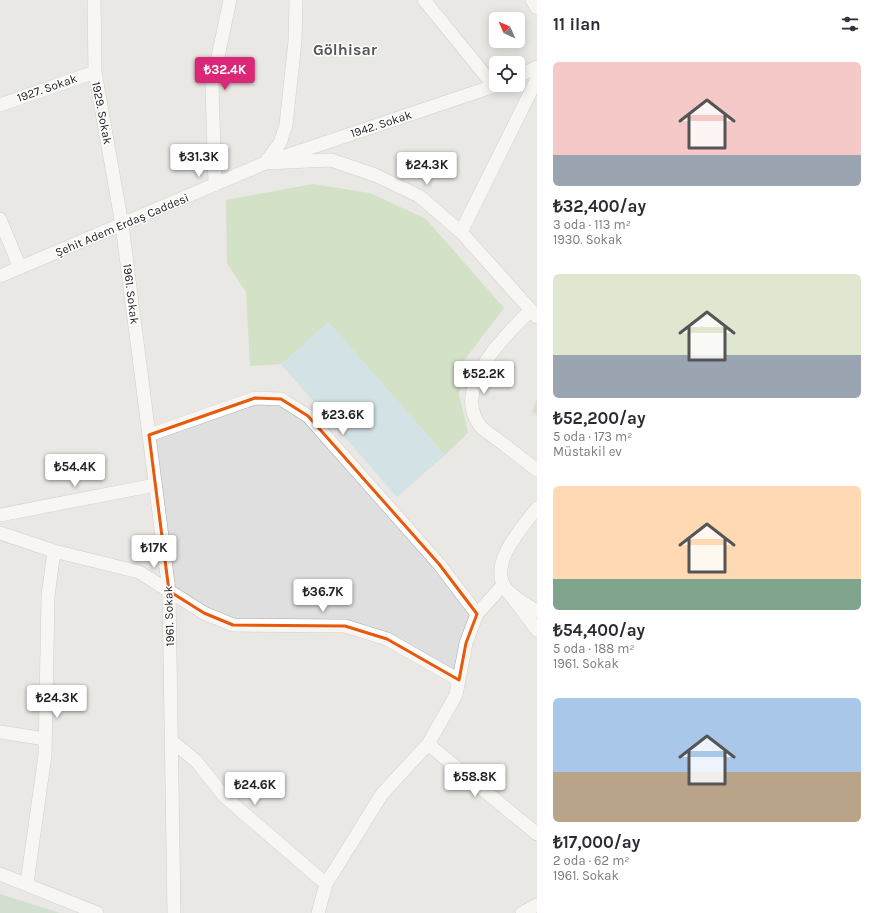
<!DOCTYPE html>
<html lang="tr">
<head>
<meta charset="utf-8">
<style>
	body { margin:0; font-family:Karla,sans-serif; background:#f2f2f3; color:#2b2b33; height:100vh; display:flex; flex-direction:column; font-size:15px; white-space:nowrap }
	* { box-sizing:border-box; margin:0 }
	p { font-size:13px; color:#7c7c81 }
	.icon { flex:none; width:22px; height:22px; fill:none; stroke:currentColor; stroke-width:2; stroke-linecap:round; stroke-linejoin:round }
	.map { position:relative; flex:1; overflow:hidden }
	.panel { display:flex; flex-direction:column; background:#fff; width:340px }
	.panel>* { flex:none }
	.needle { width:26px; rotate:315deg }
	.controls { position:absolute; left:489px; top:12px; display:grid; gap:8px }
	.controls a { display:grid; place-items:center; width:36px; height:36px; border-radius:6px; background:#fff; box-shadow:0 2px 10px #0003; font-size:20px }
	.price { position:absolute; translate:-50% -34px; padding:0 9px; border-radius:4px; background:#fff; color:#222; font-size:13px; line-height:26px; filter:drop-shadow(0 1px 2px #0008) }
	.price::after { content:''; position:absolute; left:50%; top:24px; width:12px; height:9px; margin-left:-6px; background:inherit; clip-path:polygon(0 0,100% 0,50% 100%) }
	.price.on { background:#db2777; color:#fff }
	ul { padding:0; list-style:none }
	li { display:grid; align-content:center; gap:8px; height:212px; padding:0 16px }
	li span { display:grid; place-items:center; height:124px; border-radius:6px; color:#555 }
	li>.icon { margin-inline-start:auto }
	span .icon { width:72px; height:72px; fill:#fffc; stroke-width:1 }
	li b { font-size:17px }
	h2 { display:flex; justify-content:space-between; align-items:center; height:48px; padding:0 16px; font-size:17px }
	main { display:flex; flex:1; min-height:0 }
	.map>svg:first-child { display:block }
</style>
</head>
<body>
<main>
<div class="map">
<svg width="537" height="913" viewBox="0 0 537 913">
	<defs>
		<filter id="shadow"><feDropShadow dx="4.5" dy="2.5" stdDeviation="2" flood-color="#0004"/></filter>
	</defs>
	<rect width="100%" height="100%" fill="#f2efe9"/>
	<!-- residential -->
	<path fill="#e0dfdf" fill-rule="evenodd" d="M0,0H537V913H0ZM496,19H518V41H496ZM496,63H518V85H496Z"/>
	<!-- forest -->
	<path fill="#add19e" d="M313,184L370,193L426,219L504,308L463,362L459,394L468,433L445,455L329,323L281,364L250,366L246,292L227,263L226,200Z"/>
	<!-- cemetery -->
	<path fill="#aacbaf" d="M0,894L60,913H0Z"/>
	<!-- water -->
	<path fill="#aad3df" d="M328,322L445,455L397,497L281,364Z"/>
	<!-- building -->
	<path fill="#c7bfb8" filter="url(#shadow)" d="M537,399V414L532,412Z"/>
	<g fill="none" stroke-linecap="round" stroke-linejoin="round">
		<!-- street casing -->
		<g stroke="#a9a9a9" stroke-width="14">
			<path id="street" d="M94,0L95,72L122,225L169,591L174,913
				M424,0L494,86
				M532,0L537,8
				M518,76L537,67
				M0,105L95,72
				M280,158L497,85
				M265,163L331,160L375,175L419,196L461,232L537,317
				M215,185L212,85L230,0
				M0,219L20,268
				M461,232L537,79
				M0,276L265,163L280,143L286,125L295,41L296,0
				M530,311C504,336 450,389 481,427C486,432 493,436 498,440C511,450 524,460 537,470
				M149,435L255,398L281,399L308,416L439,564L477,614
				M537,508C523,527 492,559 503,584C508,594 528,606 537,611
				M0,515L155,485
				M0,533L54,551L139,572L204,613L233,625L345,626L387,639L459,680
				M0,732L45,739
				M173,742L196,761L224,796L326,884
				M428,744L537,834
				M0,874L97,913
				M27,883L45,755L48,596L54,551
				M318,913L326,884L382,794L428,744L456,695L466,643L477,614L503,585L537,630
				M522,913L537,905"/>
		</g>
		<!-- street -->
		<use href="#street" stroke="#fff" stroke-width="13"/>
	</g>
	<!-- marked area -->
	<path d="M0 0H537V913H0ZM255,398L281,399L308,416L439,564L477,614L466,643L459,680L387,639L345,626L233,625L204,613L169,591L149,435Z" fill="#f2efe9" fill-opacity=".55" fill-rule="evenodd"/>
	<path fill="none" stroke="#e8590c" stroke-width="3" stroke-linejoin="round" d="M255,398L281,399L308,416L439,564L477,614L466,643L459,680L387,639L345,626L233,625L204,613L169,591L149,435Z"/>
	<g text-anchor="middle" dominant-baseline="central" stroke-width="3" stroke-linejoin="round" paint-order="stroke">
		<!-- street labels -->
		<g font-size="12" fill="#222" stroke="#fff">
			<text transform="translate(47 88) rotate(-19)">1927. Sokak</text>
			<text transform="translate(102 113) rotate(79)">1929. Sokak</text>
			<text transform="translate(381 124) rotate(-18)">1942. Sokak</text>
			<text transform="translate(122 225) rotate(-23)">Şehit Adem Erdaş Caddesi</text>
			<text transform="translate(131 294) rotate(83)">1961. Sokak</text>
			<text transform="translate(169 616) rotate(-92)">1961. Sokak</text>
		</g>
		<!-- district labels -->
		<g font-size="16" font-weight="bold" fill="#555" stroke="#fff">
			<text x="345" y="49">Gölhisar</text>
		</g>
	</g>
</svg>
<div class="controls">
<a><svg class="needle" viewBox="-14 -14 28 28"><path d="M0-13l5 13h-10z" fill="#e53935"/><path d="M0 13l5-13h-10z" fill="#7c7c81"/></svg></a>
<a><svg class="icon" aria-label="locate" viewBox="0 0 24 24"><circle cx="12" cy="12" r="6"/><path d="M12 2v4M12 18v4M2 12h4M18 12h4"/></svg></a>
</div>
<b class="price on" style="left:225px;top:91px">₺32.4K</b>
<b class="price" style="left:199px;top:178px">₺31.3K</b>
<b class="price" style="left:427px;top:186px">₺24.3K</b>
<b class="price" style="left:484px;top:395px">₺52.2K</b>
<b class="price" style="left:343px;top:436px">₺23.6K</b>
<b class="price" style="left:75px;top:488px">₺54.4K</b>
<b class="price" style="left:154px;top:569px">₺17K</b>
<b class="price" style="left:323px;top:613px">₺36.7K</b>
<b class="price" style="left:57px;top:719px">₺24.3K</b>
<b class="price" style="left:475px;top:798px">₺58.8K</b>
<b class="price" style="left:255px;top:806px">₺24.6K</b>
</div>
<section class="panel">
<h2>11 ilan<svg class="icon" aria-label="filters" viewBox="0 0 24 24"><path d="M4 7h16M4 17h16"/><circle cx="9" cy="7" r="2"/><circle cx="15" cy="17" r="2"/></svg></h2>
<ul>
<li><span style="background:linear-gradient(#f6c9c9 75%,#9aa5b1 0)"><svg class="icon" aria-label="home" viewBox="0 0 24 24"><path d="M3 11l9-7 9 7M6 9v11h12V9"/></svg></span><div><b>₺32,400/ay</b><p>3 oda · 113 m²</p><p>1930. Sokak</p></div></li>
<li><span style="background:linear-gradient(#dfe7d0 65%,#9aa5b1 0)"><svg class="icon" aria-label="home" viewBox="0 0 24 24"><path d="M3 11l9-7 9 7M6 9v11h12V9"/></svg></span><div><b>₺52,200/ay</b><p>5 oda · 173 m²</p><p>Müstakil ev</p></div></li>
<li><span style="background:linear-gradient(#ffd9b3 75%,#7fa58c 0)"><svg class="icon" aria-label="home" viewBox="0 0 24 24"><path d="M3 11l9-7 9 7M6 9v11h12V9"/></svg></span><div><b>₺54,400/ay</b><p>5 oda · 188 m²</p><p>1961. Sokak</p></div></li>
<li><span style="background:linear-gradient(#a9c7e8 60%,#b9a48a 0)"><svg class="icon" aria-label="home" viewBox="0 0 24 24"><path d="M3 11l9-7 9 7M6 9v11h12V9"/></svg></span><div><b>₺17,000/ay</b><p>2 oda · 62 m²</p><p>1961. Sokak</p></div></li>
</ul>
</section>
</main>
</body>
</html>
